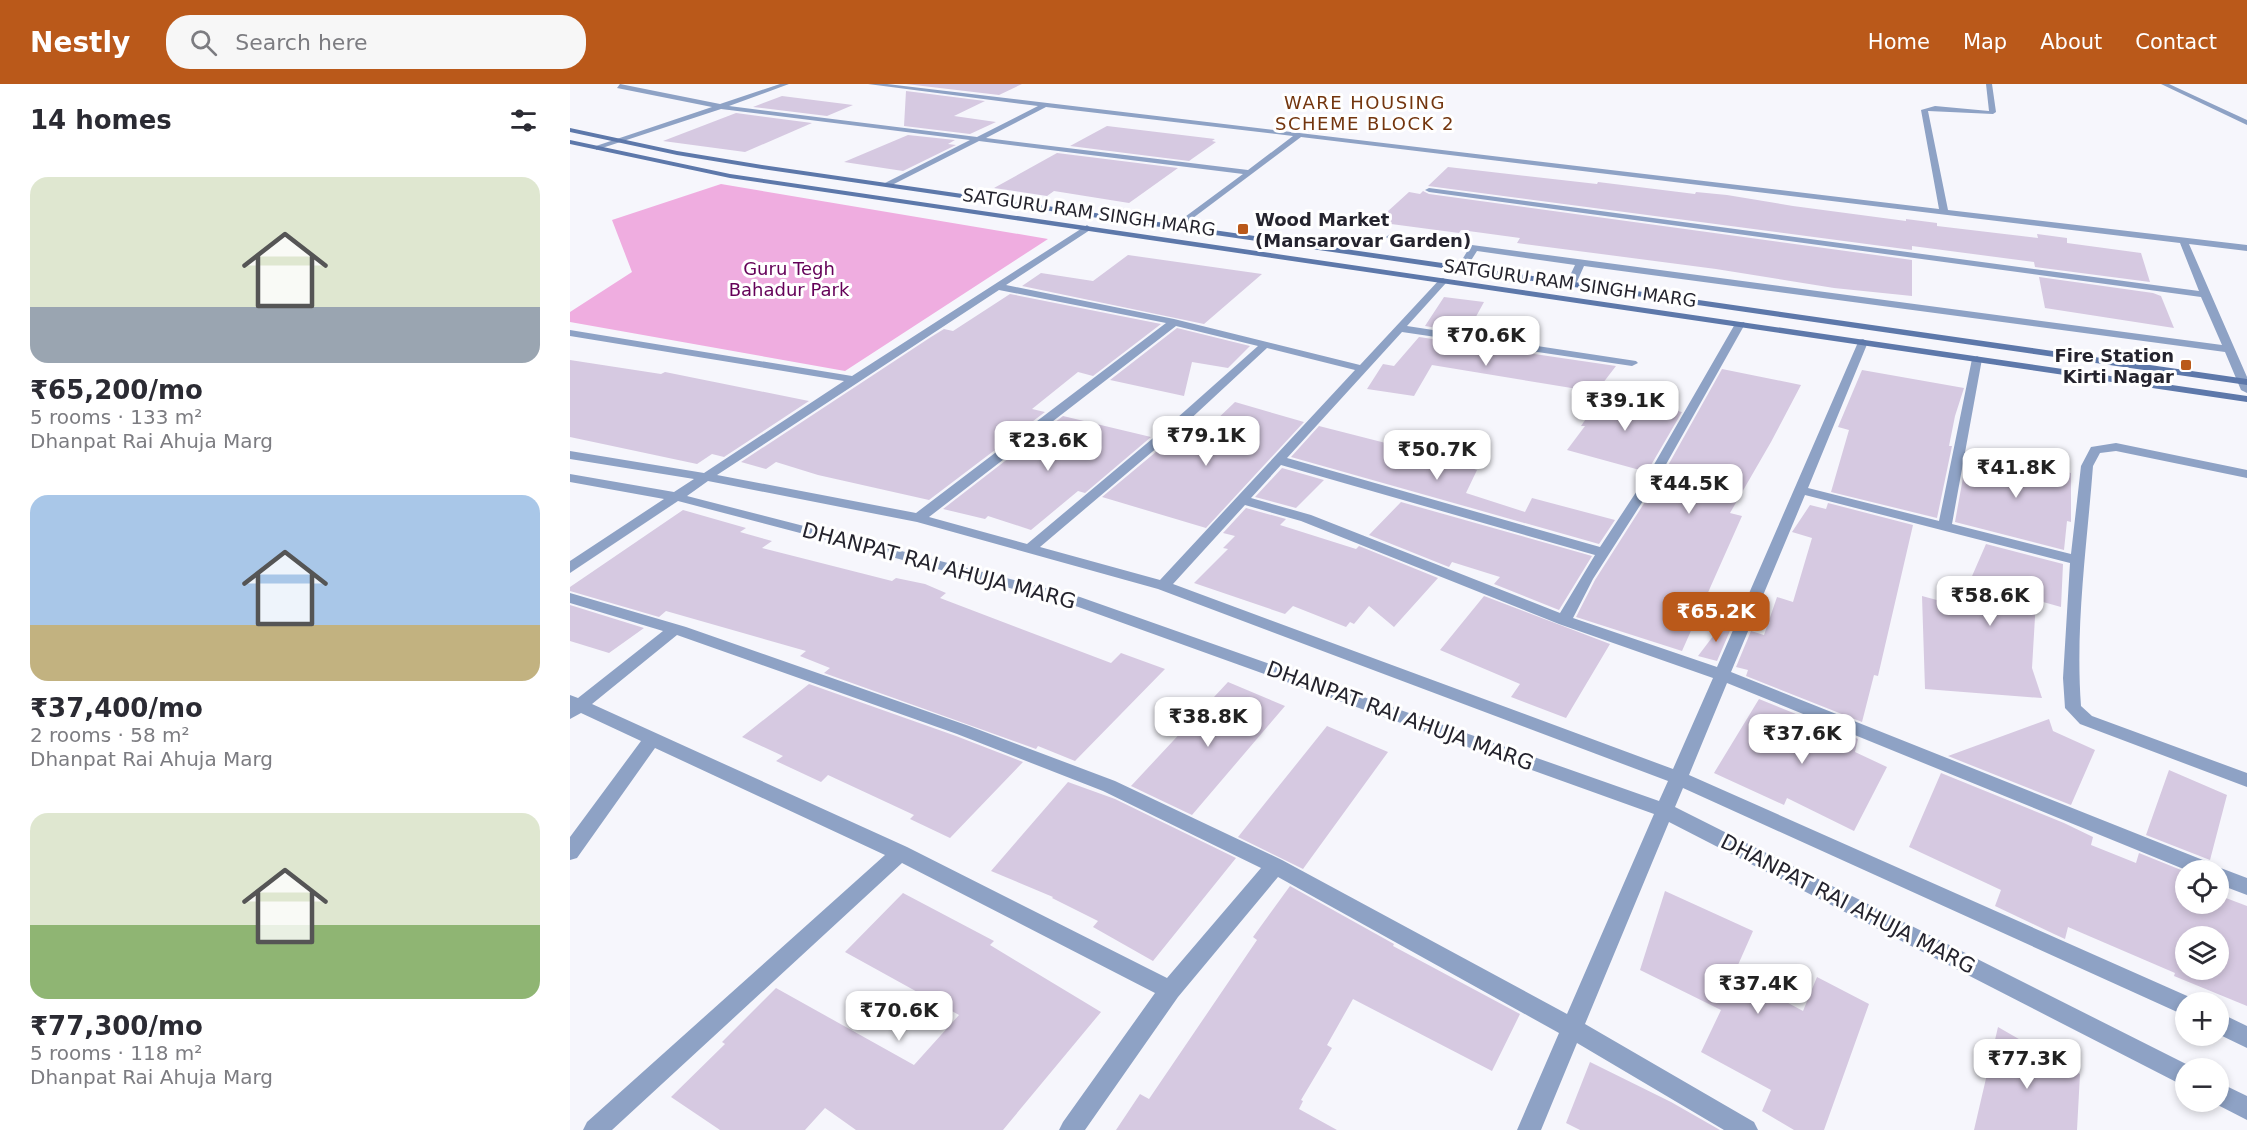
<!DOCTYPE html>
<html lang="en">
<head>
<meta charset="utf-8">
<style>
	body { margin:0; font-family:"DejaVu Sans",sans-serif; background:#f7f7f7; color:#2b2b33; height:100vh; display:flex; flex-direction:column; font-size:22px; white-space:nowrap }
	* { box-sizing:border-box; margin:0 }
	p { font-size:20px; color:#7c7c81 }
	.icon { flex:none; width:33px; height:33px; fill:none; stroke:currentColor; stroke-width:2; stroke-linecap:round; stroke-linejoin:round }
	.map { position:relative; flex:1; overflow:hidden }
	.panel { display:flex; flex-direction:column; background:#fff; width:570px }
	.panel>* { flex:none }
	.buttons { position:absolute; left:1605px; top:776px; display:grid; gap:12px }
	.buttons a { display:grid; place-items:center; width:54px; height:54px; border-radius:50%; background:#fff; box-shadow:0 3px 9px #0003; font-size:30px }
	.price { position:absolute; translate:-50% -51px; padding:0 14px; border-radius:12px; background:#fff; color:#222; font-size:20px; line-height:39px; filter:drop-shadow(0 2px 3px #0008) }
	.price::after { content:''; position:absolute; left:50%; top:36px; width:18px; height:14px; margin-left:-9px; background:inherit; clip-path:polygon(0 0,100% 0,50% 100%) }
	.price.selected { background:#ba591a; color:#fff }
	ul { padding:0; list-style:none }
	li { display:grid; align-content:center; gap:12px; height:318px; padding:0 30px }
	li span { display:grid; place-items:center; height:186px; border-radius:18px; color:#555 }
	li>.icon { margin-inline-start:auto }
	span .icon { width:108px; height:108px; fill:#fffc; stroke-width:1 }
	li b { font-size:26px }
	h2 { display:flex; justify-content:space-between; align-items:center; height:72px; padding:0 30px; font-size:26px }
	header { display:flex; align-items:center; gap:36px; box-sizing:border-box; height:84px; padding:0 30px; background:#ba591a; color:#fff }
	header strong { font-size:28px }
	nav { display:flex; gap:33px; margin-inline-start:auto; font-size:21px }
	.search { width:420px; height:54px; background:#f7f7f7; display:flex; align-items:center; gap:15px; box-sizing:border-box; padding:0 21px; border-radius:24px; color:#7c7c81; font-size:22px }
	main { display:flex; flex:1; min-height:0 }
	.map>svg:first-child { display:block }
</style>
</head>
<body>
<header>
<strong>Nestly</strong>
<div class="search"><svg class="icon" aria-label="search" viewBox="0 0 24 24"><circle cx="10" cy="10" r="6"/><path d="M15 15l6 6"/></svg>Search here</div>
<nav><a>Home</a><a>Map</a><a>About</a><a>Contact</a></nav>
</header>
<main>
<section class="panel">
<h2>14 homes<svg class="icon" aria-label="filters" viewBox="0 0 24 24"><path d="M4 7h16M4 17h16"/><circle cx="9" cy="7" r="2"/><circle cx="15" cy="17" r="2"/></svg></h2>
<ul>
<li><span style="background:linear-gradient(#dfe7d0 70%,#9aa5b1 0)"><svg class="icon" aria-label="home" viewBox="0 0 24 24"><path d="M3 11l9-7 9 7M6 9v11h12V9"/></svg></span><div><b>₹65,200/mo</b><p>5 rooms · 133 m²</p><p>Dhanpat Rai Ahuja Marg</p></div></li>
<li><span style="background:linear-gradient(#a9c7e8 70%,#c2b280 0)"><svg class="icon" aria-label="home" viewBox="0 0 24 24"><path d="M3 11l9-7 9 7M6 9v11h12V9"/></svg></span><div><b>₹37,400/mo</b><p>2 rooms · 58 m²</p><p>Dhanpat Rai Ahuja Marg</p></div></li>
<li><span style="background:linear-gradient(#dfe7d0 60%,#8fb573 0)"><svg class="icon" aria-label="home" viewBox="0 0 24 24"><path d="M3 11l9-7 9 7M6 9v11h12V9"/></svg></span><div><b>₹77,300/mo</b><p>5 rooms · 118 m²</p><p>Dhanpat Rai Ahuja Marg</p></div></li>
</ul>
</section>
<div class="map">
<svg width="1677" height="1046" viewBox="0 0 1677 1046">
	<rect width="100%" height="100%" fill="#f6f6fc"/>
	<!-- green -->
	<path fill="#efade0" d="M151,100L478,155L275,287L0,238V228L62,188L42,136Z"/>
	<!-- building -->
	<path fill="#d6c9e1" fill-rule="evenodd" d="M336,0H452L429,11Z
		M336,7L415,17L384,32L426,38L400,50L334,42Z
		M212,12L283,21L257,32L183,23Z
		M166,29L242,39L175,68L93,57Z
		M537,42L645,55L642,57L646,58L619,77L500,62Z
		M338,51L385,56L378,60L386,61L333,87L274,78Z
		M487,69L608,84L559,119L484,107L477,112L424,104Z
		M878,83L1027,100L1028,98L1125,110L1126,108L1157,111L1223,122L1336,137V135L1367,139V142L1468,154L1467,150L1497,154V159L1571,169L1580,198L1465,183L1464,178L1342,162V166L858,102Z
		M853,107L859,110L1342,176V212L1264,204L1146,185L947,159L950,154L891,146L889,149L806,138L839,108L850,110Z
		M558,171L692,190L634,240L452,202L471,189L523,197Z
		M1469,193L1583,209L1591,212L1604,244L1475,224Z
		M440,210L591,240L523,292L508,288L462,325L475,328L359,416L248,391L206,378L196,385L171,378L361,253L374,245L383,247Z
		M874,213L914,218L897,249L855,242Z
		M607,244L680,262L658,284L622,278L614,312L540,296Z
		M849,253L1046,282L1026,308L862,281L844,312L797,305L813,280L824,282Z
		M0,276L91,290L95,288L239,317L154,373L142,370L127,380L0,353Z
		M1152,285L1231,301L1201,358L1160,429L1172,432L1112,567L1006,533L1025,496L1096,385Z
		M1292,286L1394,304L1385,332L1379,362H1382L1367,434L1261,408L1279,346L1268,343Z
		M1033,310L1112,328L1077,388L997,366L1015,342H1011Z
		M665,318L734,338L636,444L532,413L599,357L619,362Z
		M493,332L581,353L515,409L508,407L461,446L418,432L415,435L373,425Z
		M749,342L843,366L881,381L884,378L907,386L896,409L955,428L962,414L1045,436L1029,460L721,373Z
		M1398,366L1501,389V438L1497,437L1494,466L1385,438Z
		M712,384L754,396L726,424L685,413Z
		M831,418L1022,472L989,526L924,500L930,493L882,478L879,483L799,451Z
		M1258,419L1343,441L1308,592L1304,591L1292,638L1176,592L1178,586L1166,583L1181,547L1194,551L1207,513L1223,518L1242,454L1222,448L1240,421L1256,425Z
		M676,424L716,435L710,441L786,465L789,462L868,494L824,543L799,522L784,540L780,538L776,543L723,522L715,530L624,499L658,465L653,464L665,452L653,449Z
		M113,426L176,444L170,448L202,457L192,464L322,497L326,494L355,500L376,509L370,514L541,579L551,569L595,585L505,677L468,662L466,665L254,589L260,584L230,572L236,567L96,527L89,533L0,507V503Z
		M1416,460L1493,480L1491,523L1466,516L1462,584L1472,614L1355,605L1352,512L1389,522Z
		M914,512L1040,560L996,634L941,613L950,600L870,566Z
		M0,521L74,544L39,569L0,557Z
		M1153,539L1162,542L1147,577L1128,572Z
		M658,598L715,622L622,731L561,702Z
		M239,600L386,652L453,678L380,754L340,735L344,731L258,691L251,698L206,677L213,672L172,653Z
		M1189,615L1288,655L1285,668L1317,683L1284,747L1217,714L1214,721L1144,689Z
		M1479,635L1483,647L1525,666L1501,721L1378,672Z
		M757,642L818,668L733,785L668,753Z
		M1599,686L1657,711L1640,776L1576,751Z
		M1371,689L1494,739L1523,753L1521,761L1566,779L1569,769L1616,788V819H1648V811L1677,822V922L1604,892L1605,889L1498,843L1495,855L1484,850L1425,822L1431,806L1339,763ZM1616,852H1648V885H1616Z
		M498,698L545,715L666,774L583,877L523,843L528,837L482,814L483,813L421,787Z
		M720,802L824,860L823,862L950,930L922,987L783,915L757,961L762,964L731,1016L733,1017L729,1025L767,1046H546L570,1010L579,1015L687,856L683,853Z
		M1095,807L1183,847L1164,890L1233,927L1247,893L1299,920L1254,1046H1224L1192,1027L1201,1006L1131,968L1151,926L1070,886Z
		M333,809L424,857L420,861L531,928L433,1046H286L255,1024L235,1046H150L101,1013L155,960L152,958L206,904L344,981L389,931L275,868Z
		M1428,943L1510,990L1507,1046H1404Z
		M1020,978L1101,1018L1150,1046H1010L996,1039Z"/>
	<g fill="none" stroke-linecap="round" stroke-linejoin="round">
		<!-- service -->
		<path fill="#8ea2c5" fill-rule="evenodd" d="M50,0L150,20L210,0H219L159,22L407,53L468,22L298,0H317L1369,125L1351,26L1365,22L1419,27L1416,0H1422L1426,28L1423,30L1358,27L1378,126L1677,161V167L1619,160L1677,293V309L1671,306L1655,268L1014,182L1006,200L1001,203L996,200L1005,181L907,167L895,186L892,187L887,184L898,166L820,156L816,153L820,150L1652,261L1631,213L859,108L855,106L859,104L1629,207L1610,159L731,53L607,146L604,145V141L673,90L409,57L318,103L314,101L315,99L400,56L151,25L26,66V62L142,23L47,4ZM476,23L723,52L678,86L416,54Z
			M1591,0H1599L1677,36V41Z"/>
		<!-- minor -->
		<path fill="#8ea2c5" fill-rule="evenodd" d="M517,141L521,144L520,146L436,201L604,235L790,281L870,195L873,194L878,197L876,199L837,242L1066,277L1068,279L1062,282L832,248L717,374L1030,463L1082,384L1165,240L1174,238L1175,240L1094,384L1023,495L1003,534L1147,583L1289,256L1293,255L1298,258L1238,404L1369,437L1402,275L1407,272L1412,275L1382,440L1501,470L1511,382L1521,363L1546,359L1677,386V394L1546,367L1530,369L1523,382C1517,461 1505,542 1511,622L1522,632L1677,689V703L1510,640L1495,624L1493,594L1500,479L1235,411L1161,588L1643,780L1645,784L1648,783L1677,794V811L1648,800V786H1616L1157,599L1119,691L1624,915L1625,918H1616V932L1113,704L1105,723L1624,984H1616V1003L1099,738L1015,940L1184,1038L1188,1046H1154L1007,959L971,1046H947L989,949L708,793L608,913L515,1046H489L493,1038L585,909L332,779L42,1046H13L17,1038L315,771L85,664L7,774L0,776V753L71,657L11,629L0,635V611L8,614L93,547L0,519V509L116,543L399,642L545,697L712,776L997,930L1084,730L500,520L108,417L0,489V477L94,415L0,398V390L104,408L124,395L0,375V367L134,389L274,297L0,252V246L282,292ZM429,206L596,239L346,429L147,391ZM606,242L688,262L607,334L457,460L359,433ZM697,264L785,286L590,496L470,463L615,340ZM711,381L1025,471L990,529L741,431L681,414ZM138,397L347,438L588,505L1098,697L1089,717L510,513L117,412ZM675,421L731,437L989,540L1143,594L1103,685L603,500ZM107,551L387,650L533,707L691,784L597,894L337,763L22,620Z
			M1648,928L1677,942V964L1648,950Z
			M1648,998L1677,1012V1036L1640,1017H1648Z"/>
		<!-- secondary -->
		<path fill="#5d78aa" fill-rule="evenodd" d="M0,44L107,67L192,81L1677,295V301L192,85L107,71L0,48Z
			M0,56L160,90L1677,312V318L160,94L0,60Z"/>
	</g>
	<!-- markers -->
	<g fill="#ba591a" stroke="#fff" stroke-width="2">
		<rect x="667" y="139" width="12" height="12" rx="3"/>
		<rect x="1610" y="275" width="12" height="12" rx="3"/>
	</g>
	<g text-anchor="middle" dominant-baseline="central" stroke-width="6" stroke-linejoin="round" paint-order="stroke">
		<!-- far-neighbourhood labels -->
		<g font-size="18" letter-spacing="1.5" fill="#73350e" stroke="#fff">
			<text x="795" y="18">WARE HOUSING<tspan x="795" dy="21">SCHEME BLOCK 2</tspan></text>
		</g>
		<!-- far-street labels -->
		<g font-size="18" fill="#25242e" stroke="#fff">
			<text transform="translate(519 128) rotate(8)">SATGURU RAM SINGH MARG</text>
			<text transform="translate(1000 199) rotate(8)">SATGURU RAM SINGH MARG</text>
		</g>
		<!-- far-poi labels -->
		<g font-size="18" font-weight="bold" fill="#25242e" stroke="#fff" text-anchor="start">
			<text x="685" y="135">Wood Market<tspan x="685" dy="21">(Mansarovar Garden)</tspan></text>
			<text x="1604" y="271" text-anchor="end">Fire Station<tspan x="1604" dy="21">Kirti Nagar</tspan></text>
		</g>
		<!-- far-park labels -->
		<g font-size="18" fill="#640058" stroke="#fff">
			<text x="219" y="184">Guru Tegh<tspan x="219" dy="21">Bahadur Park</tspan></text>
		</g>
		<!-- street labels -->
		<g font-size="21" fill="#25242e" stroke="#fff">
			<text transform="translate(369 482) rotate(15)">DHANPAT RAI AHUJA MARG</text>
			<text transform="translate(830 632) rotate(20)">DHANPAT RAI AHUJA MARG</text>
			<text transform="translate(1278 820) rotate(27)">DHANPAT RAI AHUJA MARG</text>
		</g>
	</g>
</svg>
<div class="buttons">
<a><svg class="icon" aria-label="locate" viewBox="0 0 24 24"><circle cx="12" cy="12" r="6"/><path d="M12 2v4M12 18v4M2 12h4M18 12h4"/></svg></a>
<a><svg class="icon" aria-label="layers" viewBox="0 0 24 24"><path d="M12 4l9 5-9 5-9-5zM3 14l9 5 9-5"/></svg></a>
<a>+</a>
<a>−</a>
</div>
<b class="price" style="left:916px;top:283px">₹70.6K</b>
<b class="price" style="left:1055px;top:348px">₹39.1K</b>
<b class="price" style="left:636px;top:383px">₹79.1K</b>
<b class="price" style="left:478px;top:388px">₹23.6K</b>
<b class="price" style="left:867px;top:397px">₹50.7K</b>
<b class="price" style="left:1446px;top:415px">₹41.8K</b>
<b class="price" style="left:1119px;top:431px">₹44.5K</b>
<b class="price" style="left:1420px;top:543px">₹58.6K</b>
<b class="price selected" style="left:1146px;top:559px">₹65.2K</b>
<b class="price" style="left:638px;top:664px">₹38.8K</b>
<b class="price" style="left:1232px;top:681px">₹37.6K</b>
<b class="price" style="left:1188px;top:931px">₹37.4K</b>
<b class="price" style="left:329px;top:958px">₹70.6K</b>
<b class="price" style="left:1457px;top:1006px">₹77.3K</b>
</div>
</main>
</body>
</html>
